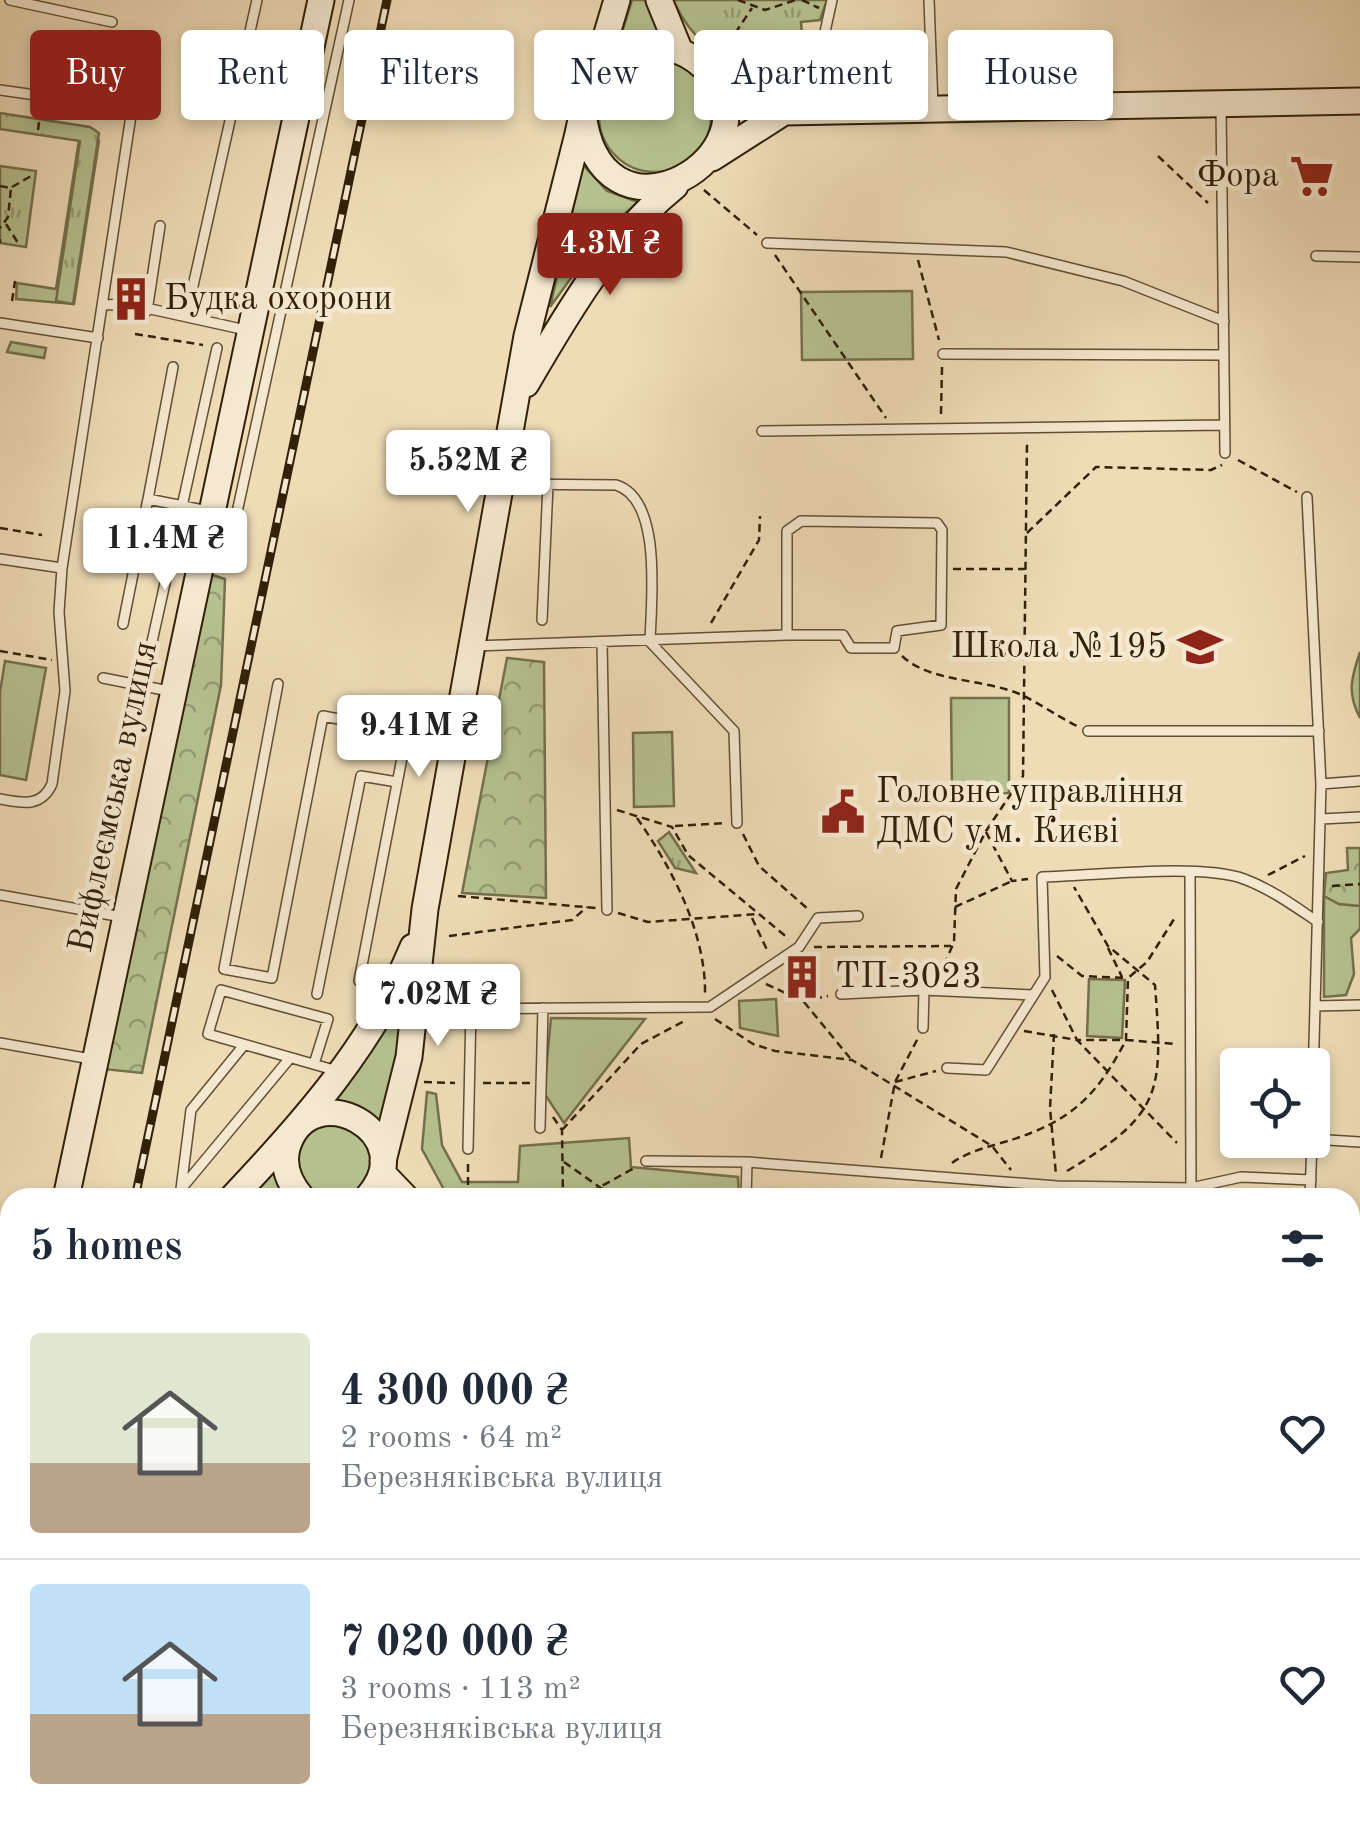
<!DOCTYPE html>
<html lang="en">
<head>
<meta charset="utf-8">
<style>
	body { margin:0; font-family:"Old Standard TT",serif; background:#f6f6f7; color:#1f2937; height:100vh; display:flex; flex-direction:column; font-size:38px; white-space:nowrap }
	* { box-sizing:border-box; margin:0 }
	p { font-size:32px; color:#747a83 }
	.icon { flex:none; width:55px; height:55px; fill:none; stroke:currentColor; stroke-width:2; stroke-linecap:round; stroke-linejoin:round }
	.map { position:relative; flex:1; overflow:hidden }
	.drawer { position:absolute; left:0px; top:1188px; width:1360px; height:642px; display:flex; flex-direction:column; background:#fff; border-radius:30px 30px 0 0; box-shadow:0 5px 15px #0003 }
	.drawer>* { flex:none }
	.banner { position:absolute; left:30px; top:30px; width:1300px; height:90px; display:flex; gap:20px }
	.fabs { position:absolute; left:1220px; top:1048px; display:grid; gap:20px }
	.fabs a { display:grid; place-items:center; width:110px; height:110px; border-radius:10px; background:#fff; box-shadow:0 5px 15px #0003; font-size:50px }
	.price { position:absolute; translate:-50% -85px; padding:0 22px; border-radius:10px; background:#fff; color:#222; font-size:32px; line-height:65px; filter:drop-shadow(0 2px 5px #0008) }
	.price::after { content:''; position:absolute; left:50%; top:60px; width:30px; height:22px; margin-left:-15px; background:inherit; clip-path:polygon(0 0,100% 0,50% 100%) }
	.price.active { background:#8f2418; color:#fff }
	ul { padding:0; list-style:none }
	li { display:flex; align-items:center; gap:30px; height:250px; padding:0 30px }
	li+li { border-top:2px solid #e0e1e3 }
	li span { display:grid; place-items:center; flex:none; width:280px; height:200px; border-radius:10px; color:#555 }
	li>.icon { margin-inline-start:auto }
	span .icon { width:120px; height:120px; fill:#fffc; stroke-width:1 }
	li b { font-size:42px }
	h2 { display:flex; justify-content:space-between; align-items:center; height:120px; padding:0 30px; font-size:42px }
	.pill { padding:0 35px; border-radius:10px; background:#fff; box-shadow:0 5px 15px #0003; font-size:35px; line-height:90px }
	.pill.active { background:#8f2418; color:#fff }
	.map>svg:first-child { display:block }
</style>
</head>
<body>
<div class="map">
<svg width="1360" height="1829" viewBox="0 0 1360 1829">
	<defs>
		<pattern id="forest-crowns" width="20" height="18" patternUnits="userSpaceOnUse" patternTransform="scale(2.5)"><rect width="20" height="18" fill="#b6c190"/><path d="M2 6a3 3 0 1 1 6 0M12 15a3 3 0 1 1 6 0" fill="none" stroke="#959c74"/></pattern>
		<pattern id="cemetery-stones" width="16" height="16" patternUnits="userSpaceOnUse" patternTransform="scale(2.5)"><rect width="16" height="16" fill="#b6c190"/><path d="M2 7V4a2 2 0 0 1 4 0v3zM10 15v-3a2 2 0 0 1 4 0v3z" fill="#959c74"/></pattern>
		<pattern id="park-tufts" width="24" height="20" patternUnits="userSpaceOnUse" patternTransform="scale(2.5)"><rect width="24" height="20" fill="#b6c190"/><path d="M3 7l-1-3M5 7V3M7 7l1-3M15 17l-1-3M17 17v-4M19 17l1-3" fill="none" stroke="#959c74"/></pattern>
		<pattern id="water-waves" width="16" height="10" patternUnits="userSpaceOnUse" patternTransform="scale(2.5)"><rect width="16" height="10" fill="#9cbab6"/><path d="M0 5q4-4 8 0t8 0" fill="none" stroke="#809792"/></pattern>
	</defs>
	<rect width="100%" height="100%" fill="#efdcb7"/>
	<filter id="stains"><feTurbulence type="fractalNoise" baseFrequency=".002" numOctaves="4"/><feColorMatrix values="0 0 0 0 .2 0 0 0 0 .09 0 0 0 0 .02 0 0 0 .5 -.17"/></filter>
	<radialGradient id="worn" r=".72"><stop offset=".6" stop-color="#630" stop-opacity="0"/><stop offset="1" stop-color="#630" stop-opacity=".3"/></radialGradient>
	<!-- grass -->
	<path fill="#b6c190" stroke="#74704c" stroke-width="2.5" d="M632,0H646L660,32H638L620,39Z
		M599 116a56 56 0 1 1 112 0a56 56 0 1 1-112 0Z
		M79,140L99,141L74,304L16,299L17,283L56,289Z
		M583,165L607,191L638,202L605,231L550,307Z
		M912,291L913,359L802,360L801,292Z
		M11,342L46,348L44,358L7,352Z
		M1360,652V718C1347,693 1351,679 1360,652Z
		M5,661L46,668L26,780L0,775V692Z
		M951,698H1009V793L952,794Z
		M672,732L674,806L634,807L633,733Z
		M1324,896L1339,904L1360,906V929L1351,938L1354,974L1346,995L1324,997Z
		M410,973L384,1132C367,1110 353,1100 325,1100Z
		M1089,979L1125,980L1122,1038L1087,1036Z
		M551,1018L645,1019L564,1123L544,1093Z
		M427,1092L436,1094L442,1145L462,1182H518L520,1146L629,1138L631,1167L738,1177L739,1197H448L422,1149Z
		M297 1161a37 37 0 1 1 74 0a37 37 0 1 1-74 0Z
		M270,1166L285,1197L243,1198Z
		M0,1431L10,1432V1494L0,1501Z
		M10,1538V1583L0,1634V1542Z
		M1350,1794H1360V1829H725L743,1820H1350Z
		M184,1820H242L245,1829H178Z"/>
	<!-- forest -->
	<path fill="url(#forest-crowns)" stroke="#74704c" stroke-width="2.5" d="M209,574L225,579L221,685L142,1073L103,1069Z
		M507,658L544,662L546,898L462,893Z
		M1347,848H1360V906L1339,904L1324,896L1326,873L1348,870Z"/>
	<!-- cemetery -->
	<path fill="url(#cemetery-stones)" stroke="#74704c" stroke-width="2.5" d="M24,1820H138L134,1829H23Z"/>
	<!-- park -->
	<path fill="url(#park-tufts)" stroke="#74704c" stroke-width="2.5" d="M673,0H827L820,20L801,22L803,48L817,52L819,89C756,84 701,61 673,0Z
		M0,113L90,127L99,133L73,304L56,301L80,141L0,129Z
		M0,166L36,171L26,247L0,243Z
		M669,832L696,873L675,868L658,841Z
		M776,999L778,1036L740,1028L739,1001Z
		M1350,1315H1360V1449H1350Z
		M254,1820H293L291,1829H246Z"/>
	<!-- water -->
	<path fill="url(#water-waves)" stroke="#727c70" stroke-width="2.5" d="M1350,1601H1360V1782H1350Z
		M453,1820H717L704,1829H447Z"/>
	<g fill="none" stroke-linecap="round" stroke-linejoin="round">
		<!-- lane casing -->
		<g stroke="#614f33" stroke-width="12">
			<path id="lane" d="M10,0L112,22
				M929,0L933,107
				M0,90L133,109
				M1221,105L1225,453
				M826,110L821,50L832,0
				M767,243L1006,252L1123,281L1224,321
				M1316,256L1360,257
				M193,286L257,0
				M103,305L128,304L246,330
				M117,307L139,315L147,311
				M147,311L160,226
				M0,323L98,338
				M943,354L1224,355
				M173,367L148,499L208,511
				M762,431L1224,425
				M505,484L616,485C663,499 651,603 650,642L734,731L737,823
				M1307,497L1321,784L1312,1117
				M801,521L937,523L942,530L941,625L897,631L894,648H851L843,635H787V531Z
				M232,535L349,0
				M0,559L62,568L139,63
				M542,620L548,484
				M123,624L148,499
				M602,642L607,910
				M474,646L787,635
				M148,660L217,348
				M103,678L169,691
				M278,684L224,969L272,978L323,716L407,732
				M1088,731H1319
				M1321,784L1360,781
				M0,799C22,803 41,808 52,784L65,691L59,612L62,568
				M1321,819L1360,817
				M1190,874L1191,1188
				M0,895L122,917
				M359,981L407,732L452,740
				M317,994L361,776L397,782
				M841,994L924,990
				M1315,1006L1360,1005
				M418,1009L710,1007L799,947L818,918L858,916
				M923,1028L924,990L1033,995
				M0,1043L91,1059
				M244,1045L191,1110L181,1189L290,1058
				M314,1064L328,1019L221,990L208,1034L320,1066L337,1071
				M947,1068L986,1070L1045,977L1042,877C1093,876 1200,863 1244,879C1271,889 1294,906 1318,922
				M540,1128L543,1008
				M1312,1139L1360,1142
				M468,1149L471,1009
				M646,1161L747,1162L1057,1186L1191,1188L1241,1177L1311,1180
				M746,1198L747,1162
				M1310,1198L1312,1140
				M1350,1351H1360
				M1350,1362H1360
				M1350,1420L1360,1419
				M305,1829L307,1820"/>
		</g>
		<!-- street casing -->
		<g stroke="#614f33" stroke-width="21">
			<path id="street" d="M1350,1300H1360"/>
		</g>
		<!-- secondary casing -->
		<g stroke="#322007" stroke-width="29">
			<path id="secondary" d="M659,0L679,49
				M594,77L617,0
				M720,88L784,112L1360,101
				M712,158L784,112
				M526,384C568,312 610,239 675,186
				M383,1161L409,1057L425,909L527,336L577,138C581,121 584,101 592,86C619,34 685,34 716,82C768,163 600,255 583,113
				M382,1173L406,1198
				M66,1198L321,0
				M232,1198C304,1122 373,1044 413,947
				M302,1198C289,1183 282,1167 287,1148C309,1072 426,1133 367,1198
				M0,1252L10,1255
				M0,1524L10,1518
				M155,1829L160,1820"/>
		</g>
		<!-- highway casing -->
		<g stroke="#322007" stroke-width="36">
			<path id="highway" d="M0,1385L10,1386
				M0,1409L10,1411
				M1350,1472H1360
				M1350,1505H1360"/>
		</g>
		<!-- path -->
		<path stroke="#322007" stroke-width="2.5" stroke-dasharray="8 5" stroke-linecap="butt" d="M738,0L765,10L796,0
			M802,0L819,8
			M728,44L752,8
			M38,130L40,115
			M1158,156L1208,203
			M0,186L11,188L8,217L0,228
			M12,187L31,176
			M704,190L757,235
			M6,224L20,246
			M0,239V243
			M775,255L886,418
			M918,260L939,340
			M12,301L15,281
			M135,334L203,345
			M941,414L942,367
			M1238,460L1297,492
			M0,528L42,535
			M1027,533L1096,467L1211,470L1222,465
			M953,569H1025
			M711,623L759,540L760,516
			M0,651L52,660
			M902,656C931,683 983,678 1022,695C1040,704 1059,717 1077,726
			M617,810L672,827L688,855L789,939
			M637,818C672,868 706,933 705,994
			M675,826L726,823
			M986,832L1012,881L1028,879
			M743,834L759,866L809,910
			M1268,875L1305,856
			M1332,886L1360,884
			M458,896L596,908
			M955,907L1010,882
			M618,913L648,922L758,914
			M752,918L768,952
			M449,936L572,920L587,907
			M814,947L951,946
			M1108,948L1122,977
			M1057,956L1082,976L1127,978
			M939,977L954,942L956,889L986,831L1023,776L1027,442
			M766,984L803,1001L828,996
			M1052,990L1077,1040H1126L1128,978L1147,962L1176,916
			M804,1002L850,1058
			M715,1019L753,1044L775,1051L852,1060L992,1146L1011,1170
			M1024,1031L1077,1040L1177,1143
			M1054,1034L1050,1108L1056,1175
			M424,1082L455,1083
			M895,1082L936,1071
			M483,1083H530
			M553,1117L562,1130L563,1198
			M562,1130L641,1044L686,1020
			M881,1158L895,1082L918,1038
			M564,1162L615,1198
			M952,1163C968,1151 992,1146 1011,1140C1071,1121 1097,1096 1126,1040L1176,1044
			M1067,1171C1163,1114 1163,1092 1155,985L1108,946L1074,887
			M468,1198V1160
			M580,1198L636,1167
			M0,1337L4,1320L10,1321
			M1350,1571H1360
			M1350,1804H1360
			M1350,1810H1360
			M116,1820V1829
			M1107,1820V1829
			M42,1829L43,1820
			M249,1829L260,1821L269,1829
			M287,1829L289,1820
			M381,1829L386,1820
			M415,1829L421,1820
			M763,1829L792,1820
			M773,1829L809,1820"/>
		<!-- lane -->
		<use href="#lane" stroke="#f5e8d0" stroke-width="9"/>
		<!-- street -->
		<use href="#street" stroke="#f5e8d0" stroke-width="18"/>
		<!-- secondary -->
		<use href="#secondary" stroke="#f5e8d0" stroke-width="25"/>
		<!-- highway -->
		<use href="#highway" stroke="#efdcb7" stroke-width="32"/>
		<!-- rail casing -->
		<g stroke="#322007" stroke-width="9">
			<path id="rail" d="M135,1198L387,0
				M0,1784L10,1734
				M1,1829L10,1786"/>
		</g>
		<!-- rail -->
		<use href="#rail" stroke="#f5e8d0" stroke-width="5" stroke-dasharray="15" stroke-linecap="butt"/>
	</g>
	<!-- icons -->
	<defs>
		<g id="supermarket-bare" transform="scale(3.45)"><path d="M-6-5.5h2.5l.6 2H6L4.5 2H-2.5L-4.4-4H-6ZM-1.5 3.2a1.3 1.3 0 1 0 .1 0ZM3 3.2a1.3 1.3 0 1 0 .1 0Z" fill="#8f2418" stroke="#f5e8d0" stroke-width="2.5" paint-order="stroke"/></g>
		<g id="building-bare" transform="scale(3.45)"><path d="M-4-6H4V6H1V3H-1V6H-4ZM-2.5-4.3h1.7v1.8h-1.7ZM.8-4.3h1.7v1.8H.8ZM-2.5-1h1.7V.8h-1.7ZM.8-1h1.7V.8H.8Z" fill="#8f2418" stroke="#f5e8d0" stroke-width="2.5" paint-order="stroke"/></g>
		<g id="school-bare" transform="scale(3.45)"><path d="M0-5L7-2L0 1L-7-2ZM-4 1L0 2.5L4 1V4Q0 6-4 4Z" fill="#8f2418" stroke="#f5e8d0" stroke-width="2.5" paint-order="stroke"/></g>
		<g id="civic-bare" transform="scale(3.45)"><path d="M-.6-6.5H3V-4.5H.6V-3L4-1V1h2V6H-6V1h2V-1L-.6-3ZM-1.2 2.5V6h2.4V2.5Z" fill="#8f2418" stroke="#f5e8d0" stroke-width="2.5" paint-order="stroke"/></g>
	</defs>
	<g fill-rule="evenodd">
		<use href="#supermarket-bare" x="1312" y="176"/>
		<use href="#building-bare" x="131" y="299"/>
		<use href="#school-bare" x="1200" y="647"/>
		<use href="#civic-bare" x="843" y="812"/>
		<use href="#building-bare" x="802" y="977"/>
	</g>
	<g text-anchor="middle" dominant-baseline="central" stroke-width="9" stroke-linejoin="round" paint-order="stroke">
		<!-- poi labels -->
		<g font-size="35" fill="#322007" stroke="#f5e8d0" text-anchor="start">
			<text x="1279" y="176" text-anchor="end">Фора</text>
			<text x="164" y="299">Будка охорони</text>
			<text x="1167" y="647" text-anchor="end">Школа №195</text>
			<text x="876" y="792">Головне управління<tspan x="876" dy="40">ДМС у м. Києві</tspan></text>
			<text x="835" y="977">ТП-3023</text>
		</g>
		<!-- street labels -->
		<g font-size="35" fill="#322007" stroke="#f5e8d0">
			<text transform="translate(114 797) rotate(-78)">Вифлеємська вулиця</text>
		</g>
	</g>
	<rect width="100%" height="100%" filter="url(#stains)"/>
	<rect width="100%" height="100%" fill="url(#worn)"/>
</svg>
<div class="fabs">
<a><svg class="icon" aria-label="locate" viewBox="0 0 24 24"><circle cx="12" cy="12" r="6"/><path d="M12 2v4M12 18v4M2 12h4M18 12h4"/></svg></a>
</div>
<b class="price active" style="left:610px;top:298px">4.3M ₴</b>
<b class="price" style="left:468px;top:515px">5.52M ₴</b>
<b class="price" style="left:165px;top:593px">11.4M ₴</b>
<b class="price" style="left:419px;top:780px">9.41M ₴</b>
<b class="price" style="left:438px;top:1049px">7.02M ₴</b>
<div class="banner">
<a class="pill active">Buy</a>
<a class="pill">Rent</a>
<a class="pill">Filters</a>
<a class="pill">New</a>
<a class="pill">Apartment</a>
<a class="pill">House</a>
</div>
<section class="drawer">
<h2>5 homes<svg class="icon" aria-label="filters" viewBox="0 0 24 24"><path d="M4 7h16M4 17h16"/><circle cx="9" cy="7" r="2"/><circle cx="15" cy="17" r="2"/></svg></h2>
<ul>
<li><span style="background:linear-gradient(#dfe7d0 65%,#b9a48a 0)"><svg class="icon" aria-label="home" viewBox="0 0 24 24"><path d="M3 11l9-7 9 7M6 9v11h12V9"/></svg></span><div><b>4 300 000 ₴</b><p>2 rooms · 64 m²</p><p>Березняківська вулиця</p></div><svg class="icon" aria-label="heart" viewBox="0 0 24 24"><path d="M12 20l-8-8c-3-5 5-10 8-4 3-6 11-1 8 4z"/></svg></li>
<li><span style="background:linear-gradient(#bfe0f5 65%,#b9a48a 0)"><svg class="icon" aria-label="home" viewBox="0 0 24 24"><path d="M3 11l9-7 9 7M6 9v11h12V9"/></svg></span><div><b>7 020 000 ₴</b><p>3 rooms · 113 m²</p><p>Березняківська вулиця</p></div><svg class="icon" aria-label="heart" viewBox="0 0 24 24"><path d="M12 20l-8-8c-3-5 5-10 8-4 3-6 11-1 8 4z"/></svg></li>
</ul>
</section>
</div>
</body>
</html>
